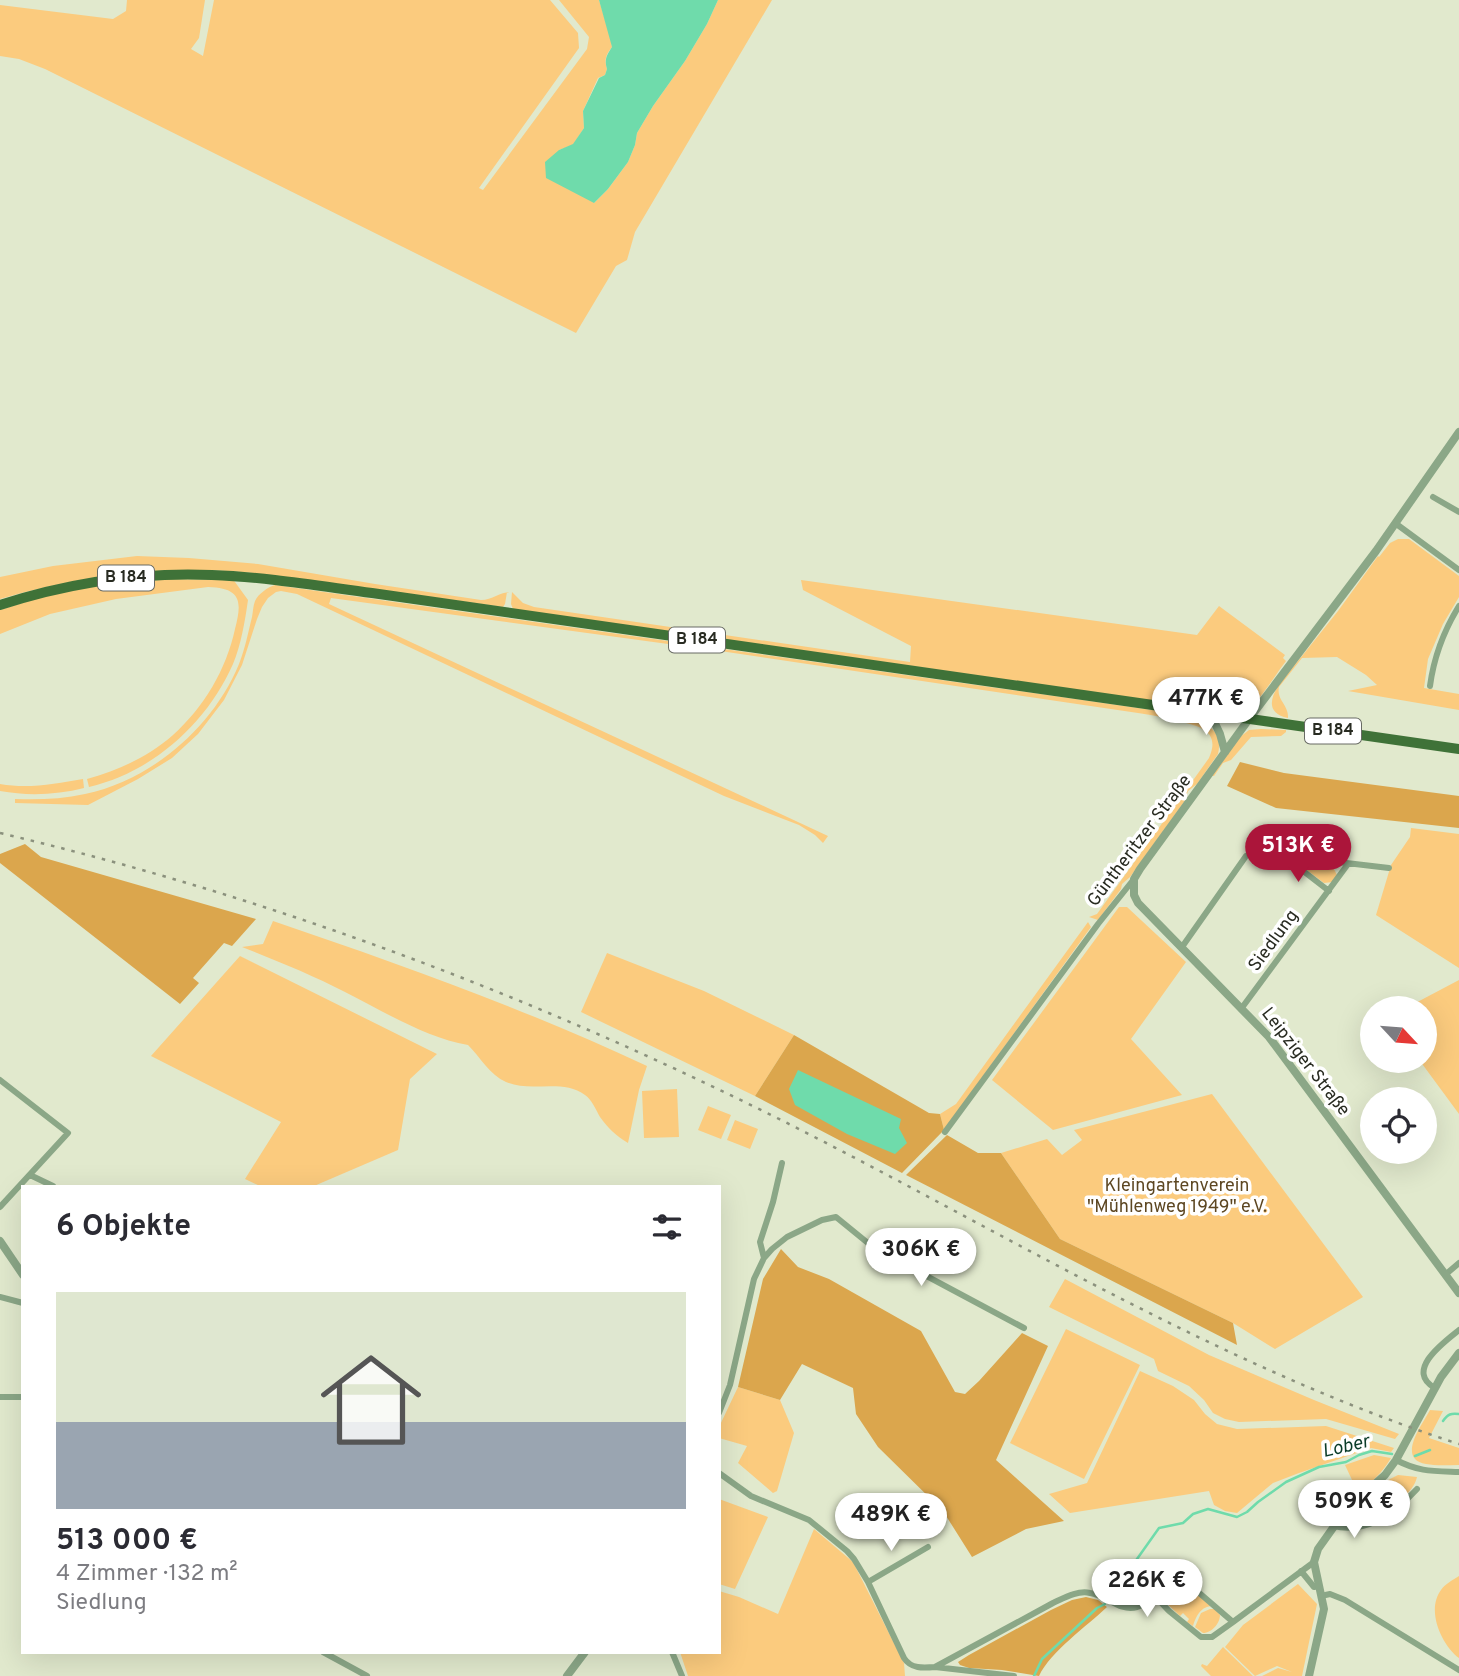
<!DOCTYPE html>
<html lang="de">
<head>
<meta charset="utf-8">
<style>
	body { margin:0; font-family:Overpass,sans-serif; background:#f2f2f3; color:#2b2b33; height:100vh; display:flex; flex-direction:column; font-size:26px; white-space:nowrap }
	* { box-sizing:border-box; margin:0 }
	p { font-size:23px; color:#7c7c81 }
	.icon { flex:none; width:38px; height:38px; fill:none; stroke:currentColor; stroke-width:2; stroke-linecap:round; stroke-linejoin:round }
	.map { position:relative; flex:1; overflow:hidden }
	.details { position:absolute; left:21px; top:1185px; width:700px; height:469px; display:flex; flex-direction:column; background:#fff; border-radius:0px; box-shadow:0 7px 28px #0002 }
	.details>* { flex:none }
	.needle { width:46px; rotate:116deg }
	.tools { position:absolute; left:1360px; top:996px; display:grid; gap:14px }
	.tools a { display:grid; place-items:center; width:77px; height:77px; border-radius:50%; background:#fff; box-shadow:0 7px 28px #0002; font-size:35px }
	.price { position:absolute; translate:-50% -60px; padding:0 16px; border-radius:24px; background:#fff; color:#222; font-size:23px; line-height:46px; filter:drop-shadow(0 2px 4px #0008) }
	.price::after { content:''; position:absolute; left:50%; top:42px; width:21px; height:16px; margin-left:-10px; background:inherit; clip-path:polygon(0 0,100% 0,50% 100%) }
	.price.active { background:#ab153a; color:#fff }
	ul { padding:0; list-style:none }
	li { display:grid; align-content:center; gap:14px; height:371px; padding:0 35px }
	li span { display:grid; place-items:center; height:217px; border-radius:0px; color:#555 }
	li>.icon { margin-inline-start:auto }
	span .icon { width:126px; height:126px; fill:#fffc; stroke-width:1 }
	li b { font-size:30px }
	h2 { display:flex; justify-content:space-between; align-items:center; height:84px; padding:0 35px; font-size:30px }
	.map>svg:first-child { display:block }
</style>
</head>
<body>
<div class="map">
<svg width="1459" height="1676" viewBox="0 0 1459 1676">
	<rect width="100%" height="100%" fill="#e1e9cd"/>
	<!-- green -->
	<path fill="#fbcb7e" d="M127,0H205L199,38L191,49L203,56L214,0H550L578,33L579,48L479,188L483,190L587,49L589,37L559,0H599L610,36L612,47C606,55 604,59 607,69L605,75L598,78L583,111L584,128L573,145L559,150L594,203L608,189L628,162L635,145L637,133L653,106L685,61L707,24L718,0H772L635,232L627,260L616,266L576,333L45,69L19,59L0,56V5L113,19L126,11Z
		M1398,539H1409L1459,576V597L1443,624L1428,659L1424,688L1459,694V710L1348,691L1377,685L1366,675L1337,657L1302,658L1279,687C1276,700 1289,705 1288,718C1268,714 1269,701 1278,686L1338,611L1378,556L1379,557L1390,543Z
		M137,556L189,558L258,564L375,584L481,600C493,600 501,591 512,592L523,603L534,607L910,662L911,646L803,590L801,580L1197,635L1219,606L1285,655L1283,658L1286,661C1278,671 1259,702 1249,708C1236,714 1159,701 1141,699L513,609L511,604L512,592H507L505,604L503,607C443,599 383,590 323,582C278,576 234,569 190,570C125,570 62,581 0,599V577L53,566Z
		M169,579L233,580L235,582L248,600C245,621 241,645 233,664C207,723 153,772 89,787L87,779C119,770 148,757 173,735C204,707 226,670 235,629C242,602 242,588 208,587L116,599L50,614L0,634V610L44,596L91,587Z
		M275,585L1166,712C1188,718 1226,721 1218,754L1197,784L1188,791L1184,802L1130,877L1122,884L1121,889L1098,920L1089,917L1097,914L1209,758C1220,733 1203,727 1182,722C1167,718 1153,715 1138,713L727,652L331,598L329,604L828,836L823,843L815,835L799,825L724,796L297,594L281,591L276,592L268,598L262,607L257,619L242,665L224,700L198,734L172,758L138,779L88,805L15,803V799C38,800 62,799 85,794C152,780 213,727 239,664C245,649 248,633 252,617C253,612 253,606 255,601C258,594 268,587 275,585Z
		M1261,729L1286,730V732L1281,736L1251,737L1231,760L1223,763L1214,776H1212L1240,737L1249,730Z
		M83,779L84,788C57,795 27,796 0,791V784C28,789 55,784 83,779Z
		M1411,828L1459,834V968L1376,915L1391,865L1410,837Z
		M1296,862L1332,865L1337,875L1333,882L1324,883Z
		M1119,907H1127L1186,962L1131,1039L1182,1095L1053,1130L992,1080Z
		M273,921C399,964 526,1009 647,1066L639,1090L628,1143C616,1136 608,1128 600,1117C596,1110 592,1100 585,1095C563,1078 530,1093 506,1082C490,1075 480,1057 468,1045C426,1038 383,1011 345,992C312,975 277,961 242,947L263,944Z
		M1088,922L1091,927L944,1130L940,1114L956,1104Z
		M607,953L704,991L794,1035L755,1096L581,1012Z
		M240,956L437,1054L410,1079L398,1150L314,1186H260L245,1179L281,1122L151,1056Z
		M1459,980V1114L1420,1061L1424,1060V1008H1406Z
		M677,1089L679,1137L644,1138L642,1091Z
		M1212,1094L1363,1297L1275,1349L1233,1323L1060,1239L1001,1153L1047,1139L1062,1155L1082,1140L1074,1130Z
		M708,1106L731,1115L721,1139L698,1130Z
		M735,1120L758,1129L750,1149L727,1140Z
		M1065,1279L1209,1355L1314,1400L1399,1434L1395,1439L1326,1419L1239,1422L1225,1419L1213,1413L1204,1400L1189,1386L1158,1371L1154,1359L1049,1307Z
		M1066,1329L1140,1365L1084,1479L1010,1443Z
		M1140,1371L1173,1386L1194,1400L1205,1414L1217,1424L1237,1429L1326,1426L1394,1448L1391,1452L1371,1448L1299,1473L1273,1483L1237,1513L1225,1511L1214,1505L1209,1491L1070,1513L1049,1494L1087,1483Z
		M738,1387L780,1400L794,1433L777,1491L773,1493L738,1463L747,1446L719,1438V1427Z
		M1430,1410L1443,1411L1429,1438L1459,1448V1465C1448,1465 1436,1466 1426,1464C1396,1459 1422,1425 1430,1410Z
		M1374,1455L1391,1458C1379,1479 1359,1492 1340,1508H1336L1353,1482L1345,1465Z
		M1398,1475L1417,1477C1415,1486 1409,1492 1402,1499C1384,1516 1368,1527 1342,1524L1355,1510L1390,1479Z
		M719,1499L768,1517L735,1589L719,1584Z
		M814,1529L853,1562L904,1663L905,1676H688L680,1652H719V1591L739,1597L778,1614Z
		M1459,1576V1658C1441,1644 1426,1610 1441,1590C1445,1584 1453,1580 1459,1576Z
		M1167,1577L1174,1578L1173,1581L1181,1588L1184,1585L1213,1606C1201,1606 1196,1616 1193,1626L1187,1622L1189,1619L1183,1613L1180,1616L1161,1598L1159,1589Z
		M1298,1584L1317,1604L1302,1676H1262L1278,1668L1292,1672L1277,1666L1255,1676L1225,1647L1243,1625Z
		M1210,1609H1215L1220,1615C1220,1623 1212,1633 1203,1633L1195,1627L1201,1613Z
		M1223,1647L1253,1676H1211L1201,1666L1202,1664L1207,1666Z"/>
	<!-- forest -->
	<path fill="#dba64d" d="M1240,762L1284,773L1459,796V828L1276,808L1227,786Z
		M25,844L41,857L256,919L232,946L224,943L193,978L199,983L180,1004L0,863V854Z
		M794,1035L929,1113L940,1114L944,1130L902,1173L755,1096Z
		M947,1135L978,1153H1001L1060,1239L1233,1323L1237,1345L906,1175Z
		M781,1249L798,1267L829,1279L921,1331L955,1392L965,1394L979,1381L1022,1333L1048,1346L996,1460L1064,1521L1026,1529L972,1557L943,1511L878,1447L856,1414L853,1388L802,1364L780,1400L738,1387L763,1279Z
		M1086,1597L1098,1600L1107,1607C1086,1627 1051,1651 1039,1676L1002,1670L969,1668L960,1665L958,1662L969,1655L1051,1610L1072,1600Z"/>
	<!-- water -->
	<path fill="#6fdbab" d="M599,0H718L707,24L685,61L653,106L637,133L635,145L628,162L608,189L594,203L546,178L545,162L559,150L573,144L584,128L583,111L599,78L605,75L607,69C604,59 607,55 612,47Z
		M798,1070L901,1119L899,1128L907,1143L895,1154L847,1134L795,1105L789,1089Z"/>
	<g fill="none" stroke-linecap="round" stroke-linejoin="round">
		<!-- stream -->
		<path stroke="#6fdbab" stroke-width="2.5" d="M1443,1421C1448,1414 1451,1413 1459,1414
			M1415,1456L1430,1450
			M1110,1597L1159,1528L1183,1523L1193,1514L1208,1509L1237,1517L1247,1512L1258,1502L1286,1482L1319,1467L1346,1462L1359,1455L1372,1451L1392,1454
			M1034,1676L1042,1659L1097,1608L1105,1604"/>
		<!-- minor -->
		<path stroke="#8ba787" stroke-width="6" d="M1433,497L1459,512
			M1395,523L1459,570
			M1430,686C1434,656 1443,632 1459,606
			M1285,857L1329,891
			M1182,947L1246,856L1254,852L1389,868
			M1241,1009L1348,864
			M0,1080L68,1133L0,1207
			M945,1132L1098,924L1134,879
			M30,1175L53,1186
			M764,1258L760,1242L773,1202L782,1163
			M1445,1275L1459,1263
			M0,1297L23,1303
			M1435,1388C1404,1371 1444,1342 1459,1330
			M0,1397H23
			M719,1413L730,1385L754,1279L764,1258L772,1249L787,1237L822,1220L836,1217L874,1248L1024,1328
			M1396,1460C1419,1472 1433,1471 1459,1472
			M719,1473L751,1496L809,1520L847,1551L854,1559L868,1582L904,1658C911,1669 923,1668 935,1667L1053,1603C1064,1598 1078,1590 1090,1593C1107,1595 1119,1612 1137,1607C1154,1603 1154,1578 1171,1573L1197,1591L1233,1622L1314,1562
			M1333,1526C1368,1534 1395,1513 1417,1489
			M1301,1571L1314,1587L1318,1586
			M868,1582L928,1547
			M1152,1593L1169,1611L1201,1637H1212L1233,1622
			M1321,1596L1330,1594L1345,1600L1459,1670
			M323,1652L367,1676
			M672,1652L682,1676
			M935,1667L1014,1676"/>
		<!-- tertiary -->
		<path stroke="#8ba787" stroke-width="8" d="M1459,432L1376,551L1249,719L1140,869L1134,879V895L1138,903L1269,1037L1459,1293
			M1211,715L1220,734L1225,752
			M0,1241L23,1275
			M567,1676L585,1652
			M1309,1676L1324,1609L1314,1562L1318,1549L1345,1511L1385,1475L1396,1460L1441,1377L1459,1353"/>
		<!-- primary -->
		<path stroke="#3f7238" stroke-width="10" d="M0,605C68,583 141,572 212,575C266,577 319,586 372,593L1459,749"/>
		<!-- rail -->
		<path stroke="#8b917d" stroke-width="2.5" stroke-dasharray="3.5 7" stroke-linecap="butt" d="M0,833C275,898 539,998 791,1125C1012,1237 1222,1367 1459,1444"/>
	</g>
	<g text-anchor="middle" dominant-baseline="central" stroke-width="7" stroke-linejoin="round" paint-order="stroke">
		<!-- shield labels -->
		<g fill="#fff" stroke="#686b64" stroke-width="2">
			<rect x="98" y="565.5" width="56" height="25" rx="5"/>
			<rect x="669" y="627.5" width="56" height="25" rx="5"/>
			<rect x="1305" y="718.5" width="56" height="25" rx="5"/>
		</g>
		<g font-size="16" font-weight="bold" fill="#282b21">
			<text x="126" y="578">B 184</text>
			<text x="697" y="640">B 184</text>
			<text x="1333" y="731">B 184</text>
		</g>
		<!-- street labels -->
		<g font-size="18" fill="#282b21" stroke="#fff">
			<text transform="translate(1140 841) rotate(-53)">Güntheritzer Straße</text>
			<text transform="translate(1274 941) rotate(-54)">Siedlung</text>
			<text transform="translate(1305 1062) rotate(52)">Leipziger Straße</text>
		</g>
		<!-- park labels -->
		<g font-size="18" fill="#5d4722" stroke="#fff">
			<text x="1177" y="1186">Kleingartenverein<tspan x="1177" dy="21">"Mühlenweg 1949" e.V.</tspan></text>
		</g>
		<!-- water labels -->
		<g font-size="19" font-style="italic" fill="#0b3c29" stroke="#fff">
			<text transform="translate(1346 1447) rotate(-13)">Lober</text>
		</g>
	</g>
</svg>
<div class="tools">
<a><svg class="needle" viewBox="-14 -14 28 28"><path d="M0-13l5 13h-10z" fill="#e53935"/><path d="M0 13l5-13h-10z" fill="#7c7c81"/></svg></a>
<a><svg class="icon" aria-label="locate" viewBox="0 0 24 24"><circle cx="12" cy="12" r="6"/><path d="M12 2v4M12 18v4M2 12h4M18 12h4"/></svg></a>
</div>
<b class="price" style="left:1206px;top:737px">477K €</b>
<b class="price active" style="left:1298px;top:884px">513K €</b>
<b class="price" style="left:921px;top:1288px">306K €</b>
<b class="price" style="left:1354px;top:1540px">509K €</b>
<b class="price" style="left:891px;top:1553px">489K €</b>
<b class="price" style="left:1147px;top:1619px">226K €</b>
<section class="details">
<h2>6 Objekte<svg class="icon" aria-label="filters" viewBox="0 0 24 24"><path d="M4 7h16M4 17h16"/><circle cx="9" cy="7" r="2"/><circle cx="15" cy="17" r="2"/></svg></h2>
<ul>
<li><span style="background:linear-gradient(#dfe7d0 60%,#9aa5b1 0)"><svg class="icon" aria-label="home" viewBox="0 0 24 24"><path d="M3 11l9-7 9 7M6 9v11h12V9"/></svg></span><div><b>513 000 €</b><p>4 Zimmer · 132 m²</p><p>Siedlung</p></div></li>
</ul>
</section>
</div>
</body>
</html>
